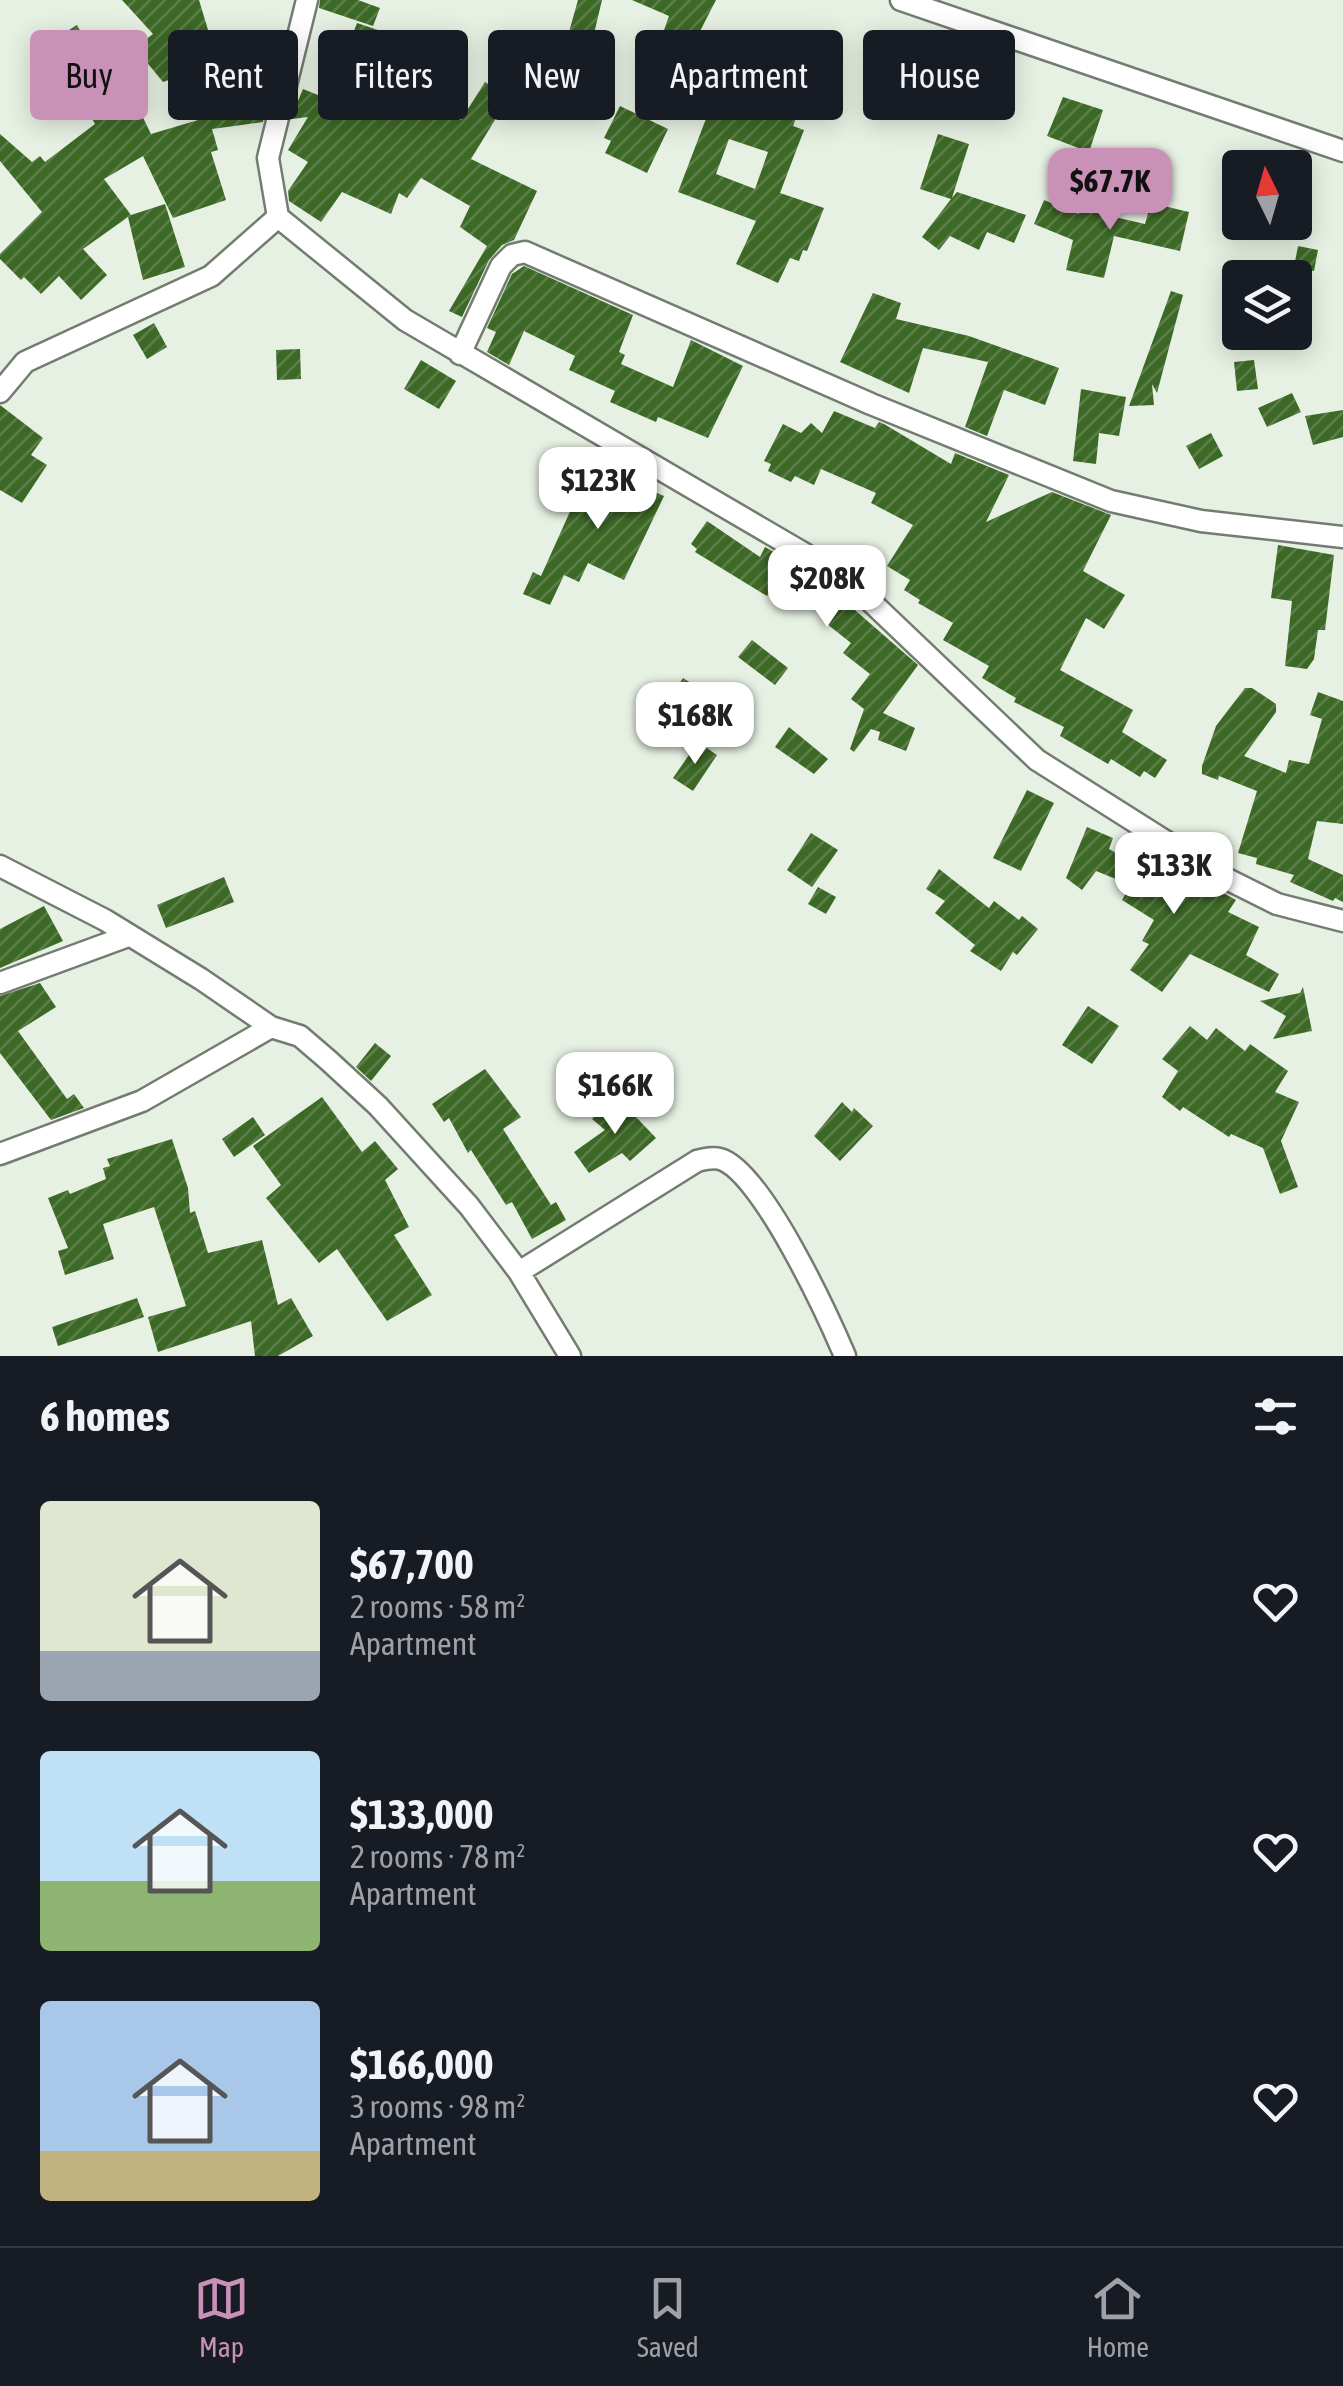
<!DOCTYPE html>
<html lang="en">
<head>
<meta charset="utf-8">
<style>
	body { margin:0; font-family:"Asap Condensed",sans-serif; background:#242831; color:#f1f3f6; height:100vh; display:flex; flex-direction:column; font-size:38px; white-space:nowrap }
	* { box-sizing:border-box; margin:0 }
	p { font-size:32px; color:#9ea1a6 }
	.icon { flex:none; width:55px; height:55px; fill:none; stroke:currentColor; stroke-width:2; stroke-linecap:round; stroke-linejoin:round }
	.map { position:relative; height:1356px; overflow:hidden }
	.details { display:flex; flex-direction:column; background:#171b24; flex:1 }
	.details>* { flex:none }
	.top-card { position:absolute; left:30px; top:30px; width:1285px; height:90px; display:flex; gap:20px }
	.needle { width:65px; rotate:355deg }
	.controls { position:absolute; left:1222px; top:150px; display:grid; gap:20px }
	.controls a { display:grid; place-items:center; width:90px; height:90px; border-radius:10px; background:#171b24; box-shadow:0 5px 25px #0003; font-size:50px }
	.price { position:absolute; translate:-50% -85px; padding:0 22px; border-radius:20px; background:#fff; color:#222; font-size:32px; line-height:65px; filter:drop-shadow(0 2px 5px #0008) }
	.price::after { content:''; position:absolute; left:50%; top:60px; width:30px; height:22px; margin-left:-15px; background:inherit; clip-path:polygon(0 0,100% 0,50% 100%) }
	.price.selected { background:#c990b8; color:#111 }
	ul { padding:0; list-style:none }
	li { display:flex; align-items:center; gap:30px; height:250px; padding:0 40px }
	li span { display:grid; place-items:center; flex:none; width:280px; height:200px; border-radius:10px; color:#555 }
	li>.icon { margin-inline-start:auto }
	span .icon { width:120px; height:120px; fill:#fffc; stroke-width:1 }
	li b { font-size:42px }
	h2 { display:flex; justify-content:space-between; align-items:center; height:120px; padding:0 40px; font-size:42px }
	.pill { padding:0 35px; border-radius:10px; background:#171b24; box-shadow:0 5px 25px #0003; font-size:35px; line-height:90px }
	.pill.selected { background:#c990b8; color:#111 }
	.tab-bar { display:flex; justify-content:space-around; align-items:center; height:140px; border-top:2px solid #363941; background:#171b24; font-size:28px; color:#9ea1a6 }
	.tab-bar a { display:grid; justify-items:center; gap:5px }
	.tab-bar .selected { color:#c990b8 }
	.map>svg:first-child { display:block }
</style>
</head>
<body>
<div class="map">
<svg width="1343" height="1356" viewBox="0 0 1343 1356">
	<defs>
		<pattern id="building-hatch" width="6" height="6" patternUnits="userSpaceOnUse" patternTransform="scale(2.5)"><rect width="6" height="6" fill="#3d6926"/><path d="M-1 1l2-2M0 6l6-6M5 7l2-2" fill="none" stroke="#5d7e4b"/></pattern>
	</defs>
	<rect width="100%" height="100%" fill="#e7f1e3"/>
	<!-- building -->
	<path fill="url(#building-hatch)" fill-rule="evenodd" d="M122,0H199L218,63L163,82L135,48L153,34Z
		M320,0H358L380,8L373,26L319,8Z
		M578,0H602L588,59L564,50Z
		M632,0H716L696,39L727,51L716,79L696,70L686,91L653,80L658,66L652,64L669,16Z
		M357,23L393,35L388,48L439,71L426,104L461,120L485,82L509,97L471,159L537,191L514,240L502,245L489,260L462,317L449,311L487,246L460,227L470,206L421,178L407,198L399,193L391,214L342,192L321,222L289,201L288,191L308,162L288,150L308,117L292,119L293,113L303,89L328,99Z
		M77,25L112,89L126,83L151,134L242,107L232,55L259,50L268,99L263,122L212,129L218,150L211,152L226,200L173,218L143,156L104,179L131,215L165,204L185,267L143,280L128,217L83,249L107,275L81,300L59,276L41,294L24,277L21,280L0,259V254L42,212L0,161V134L32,162L40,156L45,162L95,124L50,42Z
		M517,57L582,88L573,109L551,99L545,109L501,86Z
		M773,85L804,97L793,126L804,130L780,193L824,208L807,251L803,250L799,261L790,258L778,283L736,264L756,221L678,192L717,90L763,111ZM729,139L768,152L755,189L716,174Z
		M1063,97L1103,110L1089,152L1047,136Z
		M620,106L668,129L647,173L605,153L611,141L604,138Z
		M938,134L969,144L952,198L957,192L1026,215L1014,243L987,232L979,250L950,236L939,250L922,237L951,199L920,189Z
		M1044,200L1079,214L1080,209L1145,224L1151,203L1189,212L1180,251L1114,236L1104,278L1066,270L1073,240L1034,224Z
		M1298,246L1318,250L1314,271L1294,267Z
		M524,266L633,315L619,352L625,355L621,364L673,387L691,340L743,366L708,438L658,417L656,422L610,402L615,391L569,370L575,356L524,331L509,365L487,352L496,332L487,328L512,274Z
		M1171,291L1183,295L1157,393L1152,384L1154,405L1129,406Z
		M873,293L901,303L896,319L969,336L1059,368L1045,405L1004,390L987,436L965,427L988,362L923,348L909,393L840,362Z
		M154,323L167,347L147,359L133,335Z
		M300,349L301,379L277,380L276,350Z
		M421,360L456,381L439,409L404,389Z
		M1254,360L1258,389L1237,391L1234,362Z
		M1081,389L1126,397L1119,436L1099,433L1096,464L1073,461Z
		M1292,393L1301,412L1267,427L1258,408Z
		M0,405L43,438L31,455L47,465L22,503L0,490Z
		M1343,410V437L1313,445L1305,416Z
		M834,411L875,428L879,422L884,424L951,464L955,453L1009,475L986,522L1052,492L1111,515L1083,571L1125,595L1104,629L1086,618L1060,670L1133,710L1122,732L1167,760L1155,778L1144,771L1140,777L1111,759L1108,764L1060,736L1064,727L1014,702L1016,698L982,678L989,666L943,640L953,623L918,603L920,600L904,590L910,580L887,566L913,525L871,503L876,493L821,469L814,485L795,476L791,482L768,471L771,464L764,461L783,424L801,433L811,423L822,433Z
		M1211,433L1223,456L1199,469L1186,446Z
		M591,465L664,496L624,580L588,563L579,582L564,575L550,605L523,594L533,572L541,576Z
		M707,521L760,557L765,547L836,588L833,591L918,665L883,713L915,728L906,751L878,740L880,732L871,729L854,752L850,749L864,709L851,699L870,674L843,653L851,643L822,620L828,612L781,573L767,596L695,552L697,549L691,544Z
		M1278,545L1334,555L1325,630H1318L1314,659L1307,669L1285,666L1292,601L1271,598Z
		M752,640L788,668L775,685L738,657Z
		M683,678L710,695L706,702L710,705L698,720L669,699Z
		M1245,688H1252L1276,704V712L1244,756L1286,773L1289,760L1309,764L1322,719L1310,715L1318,692L1343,701V824L1317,821L1308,859L1343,875V902L1335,898L1333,901L1290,882L1294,875L1256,864L1257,858L1238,853L1257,791L1219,776L1218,780L1202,774V766L1216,726Z
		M789,727L828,759L814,774L775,747Z
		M698,742L717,755L693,791L673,778Z
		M1027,790L1054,803L1021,871L993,858Z
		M1087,827L1113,838L1109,849L1142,867L1147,859L1214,895L1218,890L1236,900L1228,912L1259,927L1246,955L1279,974L1269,992L1190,954L1162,992L1130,970L1149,944L1142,941L1154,920L1122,900L1131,885L1096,871L1082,890L1066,878Z
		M811,833L838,850L812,887L787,870Z
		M939,869L989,908L994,901L1019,920L1022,916L1038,929L1017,955L1013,952L1001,971L970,951L975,945L935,913L945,901L926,889Z
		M224,877L234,902L166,928L157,905Z
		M818,887L836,897L826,914L808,904Z
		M44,906L63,941L0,968V929Z
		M40,983L56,1007L18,1031L67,1099L74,1094L84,1108L51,1120L0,1053V996Z
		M1303,987L1312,1031L1273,1039L1286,1016L1260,1001L1300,993Z
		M1088,1006L1119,1026L1092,1064L1062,1045Z
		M1190,1026L1207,1040L1216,1028L1245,1051L1250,1044L1288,1071L1275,1092L1299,1102L1281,1141L1298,1187L1280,1194L1263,1148L1231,1134L1229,1137L1183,1107L1180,1111L1162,1097L1178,1071L1162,1059Z
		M375,1043L391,1056L371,1081L356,1067Z
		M485,1069L521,1117L503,1129L551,1205L556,1202L566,1220L532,1239L512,1202L506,1205L471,1150L468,1153L449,1118L444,1122L432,1104Z
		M615,1095L656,1138L630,1161L622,1153L589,1173L574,1152L605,1130L592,1119Z
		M322,1097L362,1152L375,1141L398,1169L385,1180L409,1227L394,1235L432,1295L387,1321L337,1249L319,1263L266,1198L281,1185L253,1146Z
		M842,1102L852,1112L854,1108L873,1126L840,1161L814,1136Z
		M253,1117L265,1135L234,1157L222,1139Z
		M172,1139L188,1188L190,1213L195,1211L208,1253L262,1240L278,1305L291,1298L313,1336L278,1356H255L251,1321L158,1352L148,1317L186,1306L154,1207L103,1224L114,1259L65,1275L58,1251L68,1248L48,1198L68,1190L70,1194L106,1179L103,1168L110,1166L107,1159Z
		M137,1298L144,1317L58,1346L52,1327Z"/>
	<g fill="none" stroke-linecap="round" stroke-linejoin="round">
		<!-- minor casing -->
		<g stroke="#737c70" stroke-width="25">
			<path id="minor" d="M307,0L268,158L278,217L405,320L846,578L1037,760L1219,875L1277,904L1343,921
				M901,0L1343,151
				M460,354L501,266L512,255L525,252L871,404L1111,501L1201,521L1343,537
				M0,392L25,362L211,276L278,217
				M0,866L105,920L201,979L271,1027L300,1036L328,1060L378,1106L469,1206L519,1272L570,1356
				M0,983L128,936
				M0,1154L142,1101L271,1027
				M519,1272L697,1161C705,1159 713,1157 720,1159C761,1170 828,1316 845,1356"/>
		</g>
		<!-- minor -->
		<use href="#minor" stroke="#fff" stroke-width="20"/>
	</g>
</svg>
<div class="controls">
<a><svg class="needle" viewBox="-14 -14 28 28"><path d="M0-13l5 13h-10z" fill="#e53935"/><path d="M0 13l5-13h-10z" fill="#9ea1a6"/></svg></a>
<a><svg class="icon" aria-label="layers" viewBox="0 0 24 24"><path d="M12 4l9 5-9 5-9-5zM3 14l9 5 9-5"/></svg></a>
</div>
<b class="price selected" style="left:1110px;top:233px">$67.7K</b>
<b class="price" style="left:598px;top:532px">$123K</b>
<b class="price" style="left:827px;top:630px">$208K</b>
<b class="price" style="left:695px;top:767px">$168K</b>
<b class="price" style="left:1174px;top:917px">$133K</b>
<b class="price" style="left:615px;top:1137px">$166K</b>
<div class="top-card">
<a class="pill selected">Buy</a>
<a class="pill">Rent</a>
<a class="pill">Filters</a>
<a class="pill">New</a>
<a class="pill">Apartment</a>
<a class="pill">House</a>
</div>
</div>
<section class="details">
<h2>6 homes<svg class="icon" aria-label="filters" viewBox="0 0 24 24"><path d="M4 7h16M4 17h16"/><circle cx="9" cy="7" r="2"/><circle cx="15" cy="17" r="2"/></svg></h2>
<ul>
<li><span style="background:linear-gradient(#dfe7d0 75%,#9aa5b1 0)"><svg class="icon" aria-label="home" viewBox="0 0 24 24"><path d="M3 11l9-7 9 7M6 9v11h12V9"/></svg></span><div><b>$67,700</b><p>2 rooms · 58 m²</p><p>Apartment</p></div><svg class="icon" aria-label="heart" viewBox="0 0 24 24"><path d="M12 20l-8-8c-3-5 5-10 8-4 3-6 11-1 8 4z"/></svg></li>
<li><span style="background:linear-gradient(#bfe0f5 65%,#8fb573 0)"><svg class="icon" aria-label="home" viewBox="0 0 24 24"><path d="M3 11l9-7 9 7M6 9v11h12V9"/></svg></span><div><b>$133,000</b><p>2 rooms · 78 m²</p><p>Apartment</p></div><svg class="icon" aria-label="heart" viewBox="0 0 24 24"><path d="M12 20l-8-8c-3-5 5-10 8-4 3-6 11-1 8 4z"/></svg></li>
<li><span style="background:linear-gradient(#a9c7e8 75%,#c2b280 0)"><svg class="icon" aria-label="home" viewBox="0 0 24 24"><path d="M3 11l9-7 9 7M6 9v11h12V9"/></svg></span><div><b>$166,000</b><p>3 rooms · 98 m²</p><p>Apartment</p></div><svg class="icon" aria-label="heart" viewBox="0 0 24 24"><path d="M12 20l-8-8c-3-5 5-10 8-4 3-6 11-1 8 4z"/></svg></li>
</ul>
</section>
<nav class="tab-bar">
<a class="selected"><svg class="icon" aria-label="map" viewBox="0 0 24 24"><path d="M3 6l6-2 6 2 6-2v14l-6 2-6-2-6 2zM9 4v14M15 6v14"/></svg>Map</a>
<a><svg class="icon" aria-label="saved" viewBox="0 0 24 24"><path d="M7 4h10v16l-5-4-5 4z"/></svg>Saved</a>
<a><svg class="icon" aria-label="home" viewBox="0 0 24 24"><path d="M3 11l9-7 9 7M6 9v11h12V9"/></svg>Home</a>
</nav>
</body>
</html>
